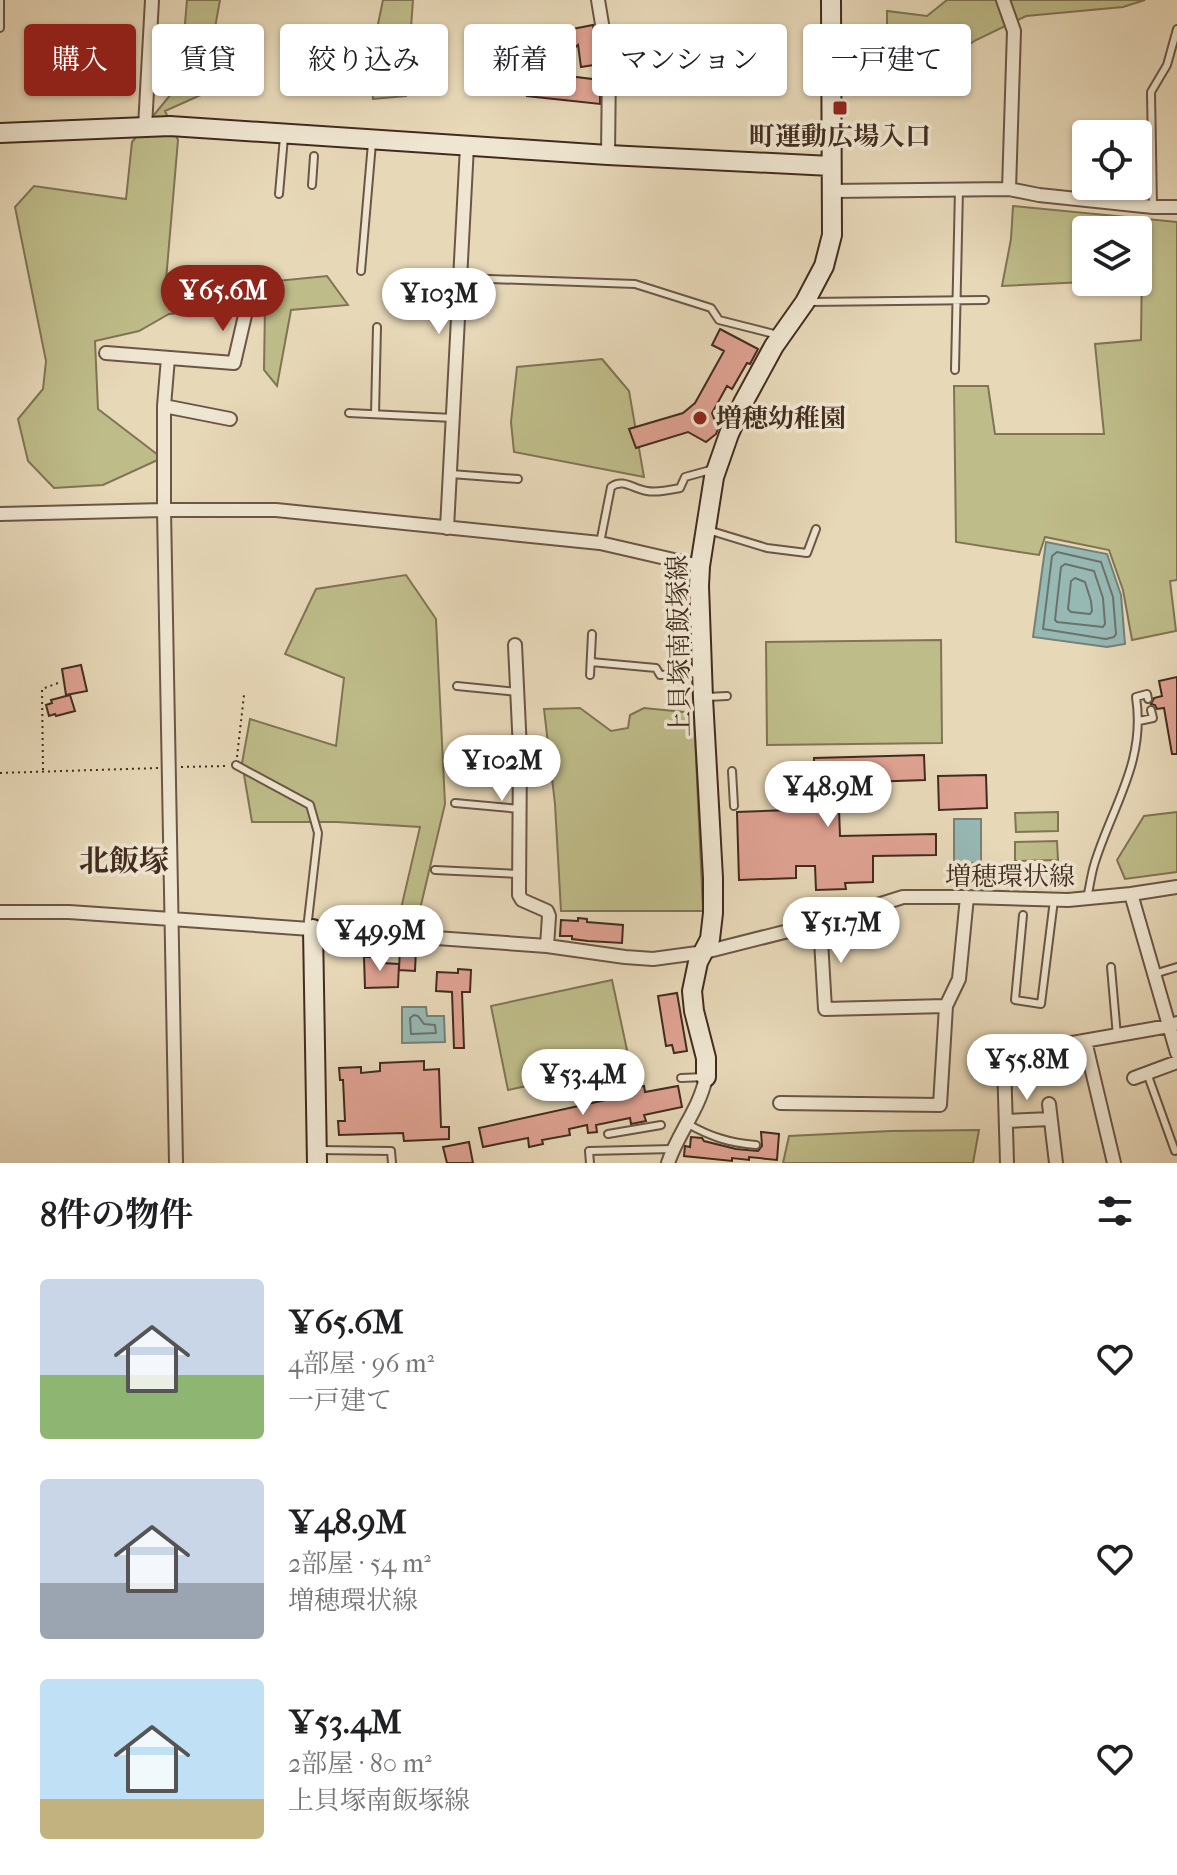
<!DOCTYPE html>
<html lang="ja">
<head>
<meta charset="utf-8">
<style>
	body { margin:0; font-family:"IM FELL French Canon","Noto Serif JP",serif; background:#f6f6f6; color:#202124; height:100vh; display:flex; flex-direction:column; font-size:30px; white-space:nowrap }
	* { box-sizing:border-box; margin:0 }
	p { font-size:26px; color:#757577 }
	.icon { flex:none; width:44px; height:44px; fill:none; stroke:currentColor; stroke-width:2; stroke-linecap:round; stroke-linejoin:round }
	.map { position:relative; height:1163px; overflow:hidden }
	.panel { display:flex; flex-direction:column; background:#fff; flex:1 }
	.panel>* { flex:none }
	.guide { position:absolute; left:24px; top:24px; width:1130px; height:72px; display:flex; gap:16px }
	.tools { position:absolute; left:1072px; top:120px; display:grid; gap:16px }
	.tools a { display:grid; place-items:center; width:80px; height:80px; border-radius:8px; background:#fff; box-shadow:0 2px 6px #0004; font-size:40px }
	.price { position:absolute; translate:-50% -68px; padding:0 18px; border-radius:28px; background:#fff; color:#222; font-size:26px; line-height:52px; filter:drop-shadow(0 2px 4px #0008) }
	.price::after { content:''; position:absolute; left:50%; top:48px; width:24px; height:18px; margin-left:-12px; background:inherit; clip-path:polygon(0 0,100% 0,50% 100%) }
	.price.selected { background:#8f2418; color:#fff }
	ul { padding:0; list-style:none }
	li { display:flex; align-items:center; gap:24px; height:200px; padding:0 40px }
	li span { display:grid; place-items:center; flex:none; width:224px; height:160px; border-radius:8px; color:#555 }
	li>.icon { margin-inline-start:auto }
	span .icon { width:96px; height:96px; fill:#fffc; stroke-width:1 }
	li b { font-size:34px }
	h2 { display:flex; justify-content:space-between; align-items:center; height:96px; padding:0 40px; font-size:34px }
	.chip { padding:0 28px; border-radius:8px; background:#fff; box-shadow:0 2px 6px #0004; font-size:28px; line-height:72px }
	.chip.selected { background:#8f2418; color:#fff }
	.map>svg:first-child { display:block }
</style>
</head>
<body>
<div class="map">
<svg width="1177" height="1163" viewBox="0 0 1177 1163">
	<rect width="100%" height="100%" fill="#e7d8b8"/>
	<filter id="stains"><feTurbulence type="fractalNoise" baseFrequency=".0025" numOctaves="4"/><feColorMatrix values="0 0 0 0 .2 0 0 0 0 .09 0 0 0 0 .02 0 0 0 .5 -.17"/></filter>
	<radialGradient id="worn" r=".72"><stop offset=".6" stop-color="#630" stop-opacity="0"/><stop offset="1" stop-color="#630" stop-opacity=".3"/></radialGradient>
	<!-- green -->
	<path fill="#bebc89" stroke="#807454" stroke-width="2" d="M187,0H220L203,94L165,111L178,140L165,292L327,276L348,305L291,310L277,386L264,370L265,305L169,314L139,331L95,341L98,409L162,458L103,485L54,488L28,461L18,419L43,389L46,361L15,207L34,186L126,199L132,142L180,83Z
		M383,0H413L406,96L373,99L370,62Z
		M947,0H1145L1123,7L1026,16L976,40L941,63L887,40V11L927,16Z
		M1013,206L1177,222V580L1170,581L1176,631L1132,640L1123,590L1109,550L1045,537L1039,555L956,542L954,386H988L995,434H1104L1095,344L1141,340L1142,257L1138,256V230H1086L1085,282L1002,286L1011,239Z
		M602,359L629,391L644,477L514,452L511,422L517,367Z
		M406,575L436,619L445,804L416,926H397L420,827L337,822H252L242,763L250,719L336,746L344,678L285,654L316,589Z
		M941,640L942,743L767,745L766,642Z
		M580,708L611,731L628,728L630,715L644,708L694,713L703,911H561L555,804L544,709Z
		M1058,812V831L1016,832L1015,813Z
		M1177,812V872L1125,879L1117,860L1144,816Z
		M1057,841L1058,860L1015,861V842Z
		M612,980L630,1064L508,1090L491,1006Z
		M979,1130L973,1163H783L789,1136L891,1131Z"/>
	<!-- water -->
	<path fill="#97b9b4" stroke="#758078" stroke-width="2" d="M1046,542L1107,554L1121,595L1125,644L1107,647L1033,637Z
		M954,819H981V863H954Z
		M402,1007H426L427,1016H444L445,1042L402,1043Z"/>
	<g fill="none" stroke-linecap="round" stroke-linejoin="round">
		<!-- shore -->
		<path stroke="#6c726a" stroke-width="2" d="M1057,552L1101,562L1113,597L1116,634L1114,637L1106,639L1043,629L1052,556Z
			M1065,564L1094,571L1103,598L1105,624L1103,627L1057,622L1055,620L1061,567Z
			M1075,578L1085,582L1091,601L1092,611L1090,614L1071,612L1068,609L1071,581Z
			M414,1015L418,1016L424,1024L435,1025L436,1033L411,1034L410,1018Z"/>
	</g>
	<!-- building -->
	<path fill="#dfa292" stroke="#422b1f" stroke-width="2" d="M593,25L600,64L581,67L578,45L566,55L562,31Z
		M548,40L563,58L544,73L600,80V104L527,96L532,53Z
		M720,329L758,349L750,364L747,363L732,389L727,386L712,413L718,429L716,434L706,442L688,432L636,448L629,429L683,413L695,403L724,351L712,345Z
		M81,665L87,691L66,695L62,669Z
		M1177,677V754H1172L1164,708L1157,709L1155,705L1151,704L1154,698L1162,696L1159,681Z
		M70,695L75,711L56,716L55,714L49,716L46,705L52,703L51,700Z
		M924,755L925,780L838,783L840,836L936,834V855L873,856V882L845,883L846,889L816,890L815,866H796V878L739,880L737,812L816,809L814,758Z
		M986,775L987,808L939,810L938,776Z
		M578,918L587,919V922L623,925L622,943L588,941L572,939V936H560L561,920L578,921Z
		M400,947L416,948L415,971L399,970Z
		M364,957H382V963L399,964L398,987L365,988Z
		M458,969L471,970L470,992H462L464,1048H454L452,992L436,991L437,972L458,973Z
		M677,993L687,1051L674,1053L672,1045L666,1046L658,996Z
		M424,1061V1070L439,1069L441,1127H449V1139L404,1141L403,1133L339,1135L338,1121H345L343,1080H340L339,1068L361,1067V1073L380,1071V1063Z
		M644,1086L645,1092L678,1086L682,1107L644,1115L646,1121L631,1124L630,1118L596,1125L597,1132L588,1133L587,1125L569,1129L570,1135L542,1140L543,1144L529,1147L528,1138L483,1147L479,1128L633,1094L632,1088Z
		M761,1132L779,1134L777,1160L749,1157V1160L732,1158V1161L684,1156L685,1146L690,1147L691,1137L702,1138L704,1141L736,1149L758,1151L762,1146Z
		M469,1142L473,1163H447L443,1147Z"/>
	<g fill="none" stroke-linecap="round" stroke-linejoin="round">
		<!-- lane casing -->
		<g stroke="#6b5645" stroke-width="10">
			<path id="lane" d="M0,28V0
				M312,185L314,156
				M279,194L284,137
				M1153,207L1151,92L1167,65L1177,29
				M361,271L372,143
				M461,278L635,284L711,308L719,320L778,335
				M809,302L985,300
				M955,370L959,189
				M349,413L453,418
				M375,414L377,327
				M451,474L518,479
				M708,530L767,548L807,553L816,529
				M600,543L611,487C623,478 633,489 647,491C657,493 670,490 680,488L685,477L714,469
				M591,662L656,668L660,675L699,673
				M590,675L592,634
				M457,686L517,692
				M707,697L727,696
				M1139,721L1153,718L1151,710
				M455,746L519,750
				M236,765L310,805L318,833L307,929
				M732,771L734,806
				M455,803L520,809
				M435,870L519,874
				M1087,898C1090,886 1091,874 1095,862C1113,805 1146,761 1136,697L1147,694L1148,699
				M1023,915L1015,1000L1041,1004L1054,900
				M1111,967L1117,1036
				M1154,974L1177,967
				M1147,1073L1175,1151
				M681,1078L705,1077
				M688,1124C711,1137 730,1143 756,1145
				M608,1134L661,1125
				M319,1150L391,1151L392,1163
				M590,1163L589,1151L673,1149"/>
		</g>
		<!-- street casing -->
		<g stroke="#6b5645" stroke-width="16">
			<path id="street" d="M598,0L609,66L608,155
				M1003,0L1014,31L1009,189
				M145,127L152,0
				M831,191L1009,189L1039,195L1153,207H1177
				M106,353L234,363L246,311
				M168,358L164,406V510L176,1163
				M164,406L230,419
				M0,514L164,510H276L600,543L700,566
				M447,528L467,146
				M515,645L520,750L519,895L522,900L547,911L549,916L547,946
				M1131,894L1177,1053
				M0,912H69L171,919L547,946L625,957L653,959L705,952L820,923L903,897H967L1068,900L1131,894L1177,887
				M820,923L825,1009L946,1006
				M1085,1041L1114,1163
				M1134,1078L1177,1062
				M780,1103L940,1105L946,1006L959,979L967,897
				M1049,1104L1056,1163
				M1006,1121L1050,1119
				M668,1163C678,1133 700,1108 706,1077
				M1007,1163L1004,1062L1042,1058L1061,1045L1169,1026L1177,1023"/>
		</g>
		<!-- secondary casing -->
		<g stroke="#422b1f" stroke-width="22">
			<path id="secondary" d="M0,133L170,126L608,155L831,166
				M313,929L317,1163
				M706,1077V1058L694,1011L692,991L698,962L710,939L713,913V878L703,698L699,586L700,566L714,477L729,434L743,403L774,346L805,302L824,266L832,235L831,0"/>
		</g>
		<!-- path -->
		<path stroke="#422b1f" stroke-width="2" stroke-dasharray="2 4" stroke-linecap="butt" d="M237,757L244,695
			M181,767L226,766
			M43,770L42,689L58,683
			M0,773L158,768"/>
		<!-- lane -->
		<use href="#lane" stroke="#efe6d1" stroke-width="6"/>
		<!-- street -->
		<use href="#street" stroke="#efe6d1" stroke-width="12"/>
		<!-- secondary -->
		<use href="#secondary" stroke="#efe6d1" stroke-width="18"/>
	</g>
	<!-- markers -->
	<g fill="#8f2418" stroke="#efe6d1" stroke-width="3">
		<rect x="832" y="100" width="16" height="16" rx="4"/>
		<circle cx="700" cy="418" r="8"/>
	</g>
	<g text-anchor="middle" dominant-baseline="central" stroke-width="7" stroke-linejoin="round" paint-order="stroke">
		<!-- poi labels -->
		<g font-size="26" font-weight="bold" fill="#422b1f" stroke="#efe6d1">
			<text x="840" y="136">町運動広場入口</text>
			<text x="716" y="418" text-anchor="start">増穂幼稚園</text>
		</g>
		<!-- street labels -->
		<g font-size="26" fill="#422b1f" stroke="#efe6d1">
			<text transform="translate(679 646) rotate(-91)">上貝塚南飯塚線</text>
			<text x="1010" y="876">増穂環状線</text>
		</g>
		<!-- quarter labels -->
		<g font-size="30" font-weight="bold" fill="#422b1f" stroke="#efe6d1">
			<text x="124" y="861">北飯塚</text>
		</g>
	</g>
	<rect width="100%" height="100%" filter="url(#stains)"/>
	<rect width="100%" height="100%" fill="url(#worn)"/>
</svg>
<div class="tools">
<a><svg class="icon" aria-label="locate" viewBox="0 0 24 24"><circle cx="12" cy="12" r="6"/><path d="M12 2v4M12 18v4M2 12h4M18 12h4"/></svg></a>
<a><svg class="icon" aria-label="layers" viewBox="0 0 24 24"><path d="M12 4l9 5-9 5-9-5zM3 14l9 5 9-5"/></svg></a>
</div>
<b class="price selected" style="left:223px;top:333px">¥65.6M</b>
<b class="price" style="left:439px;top:336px">¥103M</b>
<b class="price" style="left:502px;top:803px">¥102M</b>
<b class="price" style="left:828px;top:829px">¥48.9M</b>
<b class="price" style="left:841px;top:965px">¥51.7M</b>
<b class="price" style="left:380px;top:973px">¥49.9M</b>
<b class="price" style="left:1027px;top:1102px">¥55.8M</b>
<b class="price" style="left:583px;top:1117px">¥53.4M</b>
<div class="guide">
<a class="chip selected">購入</a>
<a class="chip">賃貸</a>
<a class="chip">絞り込み</a>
<a class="chip">新着</a>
<a class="chip">マンション</a>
<a class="chip">一戸建て</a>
</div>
</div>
<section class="panel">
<h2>8件の物件<svg class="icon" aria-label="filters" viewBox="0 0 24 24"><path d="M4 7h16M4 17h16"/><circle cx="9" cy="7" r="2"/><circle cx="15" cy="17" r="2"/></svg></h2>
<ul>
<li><span style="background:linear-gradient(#c9d6e8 60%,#8fb573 0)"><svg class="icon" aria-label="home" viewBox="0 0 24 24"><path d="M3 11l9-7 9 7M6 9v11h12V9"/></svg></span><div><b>¥65.6M</b><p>4部屋 · 96 m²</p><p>一戸建て</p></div><svg class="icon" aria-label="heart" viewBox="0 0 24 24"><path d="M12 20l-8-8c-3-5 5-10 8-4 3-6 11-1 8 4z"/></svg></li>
<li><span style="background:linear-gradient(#c9d6e8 65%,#9aa5b1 0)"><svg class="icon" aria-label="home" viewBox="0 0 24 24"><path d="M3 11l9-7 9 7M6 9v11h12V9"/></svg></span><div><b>¥48.9M</b><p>2部屋 · 54 m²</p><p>増穂環状線</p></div><svg class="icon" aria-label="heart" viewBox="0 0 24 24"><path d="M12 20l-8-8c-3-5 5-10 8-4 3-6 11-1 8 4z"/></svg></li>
<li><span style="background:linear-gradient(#bfe0f5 75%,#c2b280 0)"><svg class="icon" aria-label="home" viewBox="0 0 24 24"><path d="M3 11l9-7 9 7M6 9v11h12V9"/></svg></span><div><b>¥53.4M</b><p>2部屋 · 80 m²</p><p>上貝塚南飯塚線</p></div><svg class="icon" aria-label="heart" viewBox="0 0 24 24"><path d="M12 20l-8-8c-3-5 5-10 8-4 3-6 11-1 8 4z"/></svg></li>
</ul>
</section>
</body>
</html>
